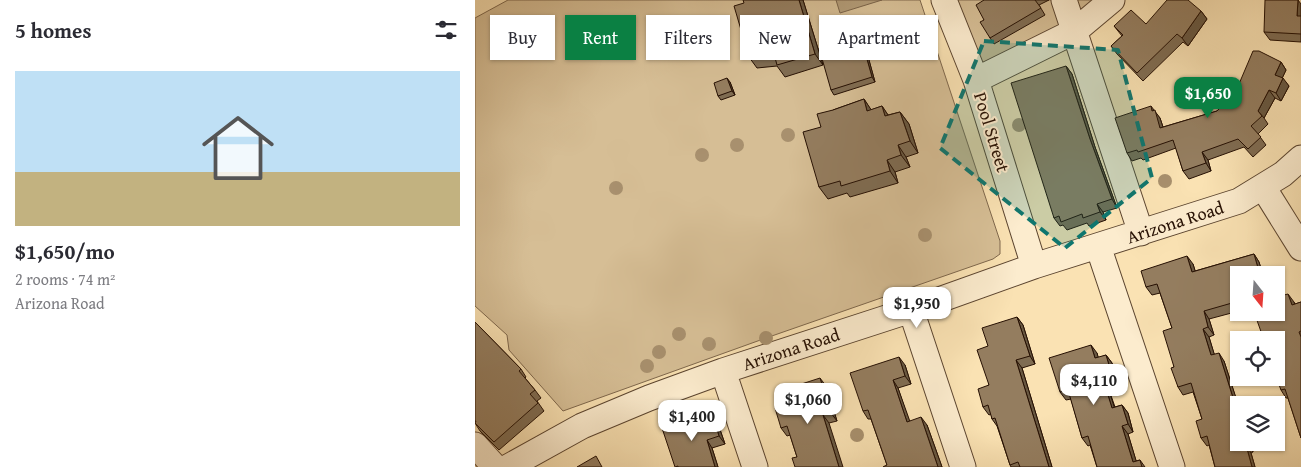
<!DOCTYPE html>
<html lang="en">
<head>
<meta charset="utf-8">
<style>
	body { margin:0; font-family:"Gentium Book Plus",serif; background:#f2f2f3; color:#2b2b33; height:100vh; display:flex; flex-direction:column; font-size:19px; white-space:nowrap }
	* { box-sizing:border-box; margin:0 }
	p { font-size:16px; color:#7c7c81 }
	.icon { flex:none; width:28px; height:28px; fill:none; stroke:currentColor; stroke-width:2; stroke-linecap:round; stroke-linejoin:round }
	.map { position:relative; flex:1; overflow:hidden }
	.side { display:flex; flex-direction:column; background:#fff; width:475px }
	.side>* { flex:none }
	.top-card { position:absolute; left:15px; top:15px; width:475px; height:45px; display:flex; gap:10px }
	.needle { width:32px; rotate:163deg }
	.tools { position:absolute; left:755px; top:266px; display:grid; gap:10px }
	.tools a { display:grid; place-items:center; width:55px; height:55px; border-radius:0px; background:#fff; box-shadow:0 1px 4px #0004; font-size:25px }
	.price { position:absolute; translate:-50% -42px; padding:0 11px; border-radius:10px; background:#fff; color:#222; font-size:16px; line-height:32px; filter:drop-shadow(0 1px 2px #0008) }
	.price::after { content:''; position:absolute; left:50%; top:30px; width:15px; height:11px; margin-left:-8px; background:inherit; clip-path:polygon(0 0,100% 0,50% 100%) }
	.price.active { background:#0b8043; color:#fff }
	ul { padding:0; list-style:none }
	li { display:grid; align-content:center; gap:10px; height:265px; padding:0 15px }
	li span { display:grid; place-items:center; height:155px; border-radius:0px; color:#555 }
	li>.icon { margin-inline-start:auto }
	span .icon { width:90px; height:90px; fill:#fffc; stroke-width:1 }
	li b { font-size:21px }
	h2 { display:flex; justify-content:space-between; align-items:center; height:60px; padding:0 15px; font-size:21px }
	.tag { padding:0 18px; border-radius:0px; background:#fff; box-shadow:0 1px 4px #0004; font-size:18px; line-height:45px }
	.tag.active { background:#0b8043; color:#fff }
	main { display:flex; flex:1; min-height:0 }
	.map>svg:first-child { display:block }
</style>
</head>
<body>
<main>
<section class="side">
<h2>5 homes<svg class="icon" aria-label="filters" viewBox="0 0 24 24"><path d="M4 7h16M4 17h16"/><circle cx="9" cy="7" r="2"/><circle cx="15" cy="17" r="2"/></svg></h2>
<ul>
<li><span style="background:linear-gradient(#bfe0f5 65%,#c2b280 0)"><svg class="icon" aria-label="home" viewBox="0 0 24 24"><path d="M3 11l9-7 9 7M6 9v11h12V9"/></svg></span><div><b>$1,650/mo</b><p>2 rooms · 74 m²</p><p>Arizona Road</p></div></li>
</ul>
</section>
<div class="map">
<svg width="826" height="467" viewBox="0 0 826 467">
	<rect width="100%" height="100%" fill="#fae2b3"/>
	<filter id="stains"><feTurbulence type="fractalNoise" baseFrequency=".004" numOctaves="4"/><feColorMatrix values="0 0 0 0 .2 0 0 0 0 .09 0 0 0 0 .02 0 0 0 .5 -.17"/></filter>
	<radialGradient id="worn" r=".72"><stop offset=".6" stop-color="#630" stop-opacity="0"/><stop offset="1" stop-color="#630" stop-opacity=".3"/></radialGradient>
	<!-- green -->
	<path fill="#d6be95" stroke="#7e674c" d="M33,0H445L525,241V254L518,259L291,338L88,411L34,350L32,335L0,306V18Z
		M469,0H637L501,80Z"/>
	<!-- water -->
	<path fill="#b29b77" stroke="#7a6349" d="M361,0H407L365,13Z"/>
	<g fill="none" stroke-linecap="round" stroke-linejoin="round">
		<!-- minor casing -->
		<g stroke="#5b442f" stroke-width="27">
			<path id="minor" d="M469,0L501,80L559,266
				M589,0L666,233
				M501,80L600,31L637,0
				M788,187L826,248
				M623,246L697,467
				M436,310L488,467
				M248,371L280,467
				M0,445L20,467
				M33,467L107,426L174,398L248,371L436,310L559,266L764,201L808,174L826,158"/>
		</g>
		<!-- minor -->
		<use href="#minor" stroke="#fcecce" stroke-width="25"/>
	</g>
	<!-- trees -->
	<g fill="#a8906e">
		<circle cx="544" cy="125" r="7"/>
		<circle cx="313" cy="135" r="7"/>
		<circle cx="262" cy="145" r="7"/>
		<circle cx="227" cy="155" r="7"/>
		<circle cx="690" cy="181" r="7"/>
		<circle cx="141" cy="188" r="7"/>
		<circle cx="450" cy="235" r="7"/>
		<circle cx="204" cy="334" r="7"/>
		<circle cx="291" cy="338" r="7"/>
		<circle cx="234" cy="344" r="7"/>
		<circle cx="184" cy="352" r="7"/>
		<circle cx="172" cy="366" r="7"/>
		<circle cx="382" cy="435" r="7"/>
	</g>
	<!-- wall -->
	<path fill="#7f6c52" stroke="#261003" d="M328,0L348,65L310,77L302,66L282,68L274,57Z
		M509,0H574L564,5L570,15L519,44L515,38L509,20Z
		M826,4V42L795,40L789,32Z
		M726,11L732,19L713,46L708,42L668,81L642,54L636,46L647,36L639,26L671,24Z
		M386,38L389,42L400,82L359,95L356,90L376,41Z
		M806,62L811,70L807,78L814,86L806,101L800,98L789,118L793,124L783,134L791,145L778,157L769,147L733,160L736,171L714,179L708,171L701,148L668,160L666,158L657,161L652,153L679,111L685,118L688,127L742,111L761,91Z
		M591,66L597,74L620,147L642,208L628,212L631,220L614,226L612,223L592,230L588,225L585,226L579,218Z
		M255,82L260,95L246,100L243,96Z
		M389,99L396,110L407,106L413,115L425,112L434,124L443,153L431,157L435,167L420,172L423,183L375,197L372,193L353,199L344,187L346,127L358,110Z
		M779,254L784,262L788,275H764V311L734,319L739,335L734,337L739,354L749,361L778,452L776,453L780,467H740L734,445L732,446L726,438L727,419L718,392L708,395L703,387L699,367L697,328L685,293L677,295L671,287L718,264L720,271Z
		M819,302L820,304L826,302V438L813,398H811L806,390Z
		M542,317L548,325L560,364L547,368L577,467H536L535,465L522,426L517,419L516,414L514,415L508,407L514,385L513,346Z
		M0,322L46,369L51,377L50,378L60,390L66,398L62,401L69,411L24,450L5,431L0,423Z
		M622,353L623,358L631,355L637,363L643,383L633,387L640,407L647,405L653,413L658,432L653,434L661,461L665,460L670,467H622L615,445L613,446L607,438L596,399L591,400L585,392Z
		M430,365L436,384L423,388L434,421L452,425L467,467H408L412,465L396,419H393L388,411Z
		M351,386L362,421L354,423L322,457L315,435L312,436L306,428L316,403Z
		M242,421L250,444L237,448L243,467H200Z"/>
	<!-- shaded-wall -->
	<path fill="#685842" stroke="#261003" d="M324,0H328L348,65L340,54Z
		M823,0L826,4V22L822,16Z
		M726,11L732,19L713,46L707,38Z
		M386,38L389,42L400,82L397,77Z
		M806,62L811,70L805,83L800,75Z
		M591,66L597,74L620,147L642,208L637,199L615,139Z
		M252,78L255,82L260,95L257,91Z
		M808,78L814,86L806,101L801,93Z
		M794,90L800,98L789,118L783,111Z
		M389,99L397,111H392Z
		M407,106L415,118L410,116Z
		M676,106L685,118L691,136L685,128L677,111Z
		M425,112L434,124L443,153L435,141Z
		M423,145L431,157L435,167L426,155Z
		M727,152L733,160L736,171L731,163Z
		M412,160L420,172L423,183L415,171Z
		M622,204L628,212L631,220L625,212Z
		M779,254L784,262L788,275H785Z
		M712,256L718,264L723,280L717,272Z
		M813,294L819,302L822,313L817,305Z
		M729,311L734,319L739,335L733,327Z
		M542,317L548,325L560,364L555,356Z
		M728,329L734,337L742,363L736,355Z
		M616,345L622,353L626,366L620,358Z
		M744,353L749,361L764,407V417Z
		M631,355L637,363L643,383L637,375Z
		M424,357L430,365L436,384L430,376Z
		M541,360L547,368L577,467H574Z
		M345,378L351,386L362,421L356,413Z
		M628,379L633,387L642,416L637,408Z
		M418,380L423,388L438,430L432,422Z
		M647,405L653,413L658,432L653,424Z
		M237,413L242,421L250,444L244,436Z
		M348,415L354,423L368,467H364Z
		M446,417L452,425L467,467H463Z
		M647,426L653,434L663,467L658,462Z
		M232,440L237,448L243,467H240Z
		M772,442H775L778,452L772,444Z
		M771,445L776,453L780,467H777Z"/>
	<!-- building -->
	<path fill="#947d5f" stroke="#261003" d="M268,0H324L340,54L302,65L299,54L274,57L259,6L269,3Z
		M509,0H560L566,8L515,38L505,22L509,20L501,5Z
		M692,0H713L726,11L707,38L702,34L662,73L636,46L648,35L639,26L656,10L671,24Z
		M790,0H823L822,16H826V34L789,32Z
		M374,38L376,41L386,38L397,77L356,90L344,48Z
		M778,51H784L806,62L800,75L808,78L801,93L794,90L783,111L787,116L776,126L786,137L773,149L763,139L727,152L731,163L708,171L698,140L663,152L662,150L652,153L640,118L676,106L677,111L680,110L685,128L742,111L761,91Z
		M591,66L615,139L637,199L622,204L625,212L608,218L607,214L586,222L584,216L579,218L536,83Z
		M252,78L257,91L243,96L239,83Z
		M389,99L392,111L407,106L410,116L425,112L435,141L423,145L426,155L412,160L415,171L366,186L365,181L344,187L328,132L346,127L342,114L358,110Z
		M779,254L785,275H764V301L729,311L733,327L728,329L736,355L744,353L764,417V442H772V444L771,445L777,467H740L732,436L726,438L721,421L727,419L716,383L703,387L696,368L699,367L688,331L697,328L682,284L671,287L666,271L712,256L717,272Z
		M813,294L817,305L826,302V331L824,332L826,337V438L810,389L806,390L801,377V340H789L779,312H801V297Z
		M542,317L555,356L541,360L574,467H545L543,462L535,465L520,418L517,419L513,405L508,407L503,389L514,385L502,350L513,346L507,328Z
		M0,322L46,369L44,371L60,390L55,394L63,403L19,442L0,423L1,421H0Z
		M616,345L620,358L631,355L637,375L628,379L637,408L647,405L653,424L647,426L658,462L665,460L667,467H622L613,436L607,438L593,390L585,392L574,358Z
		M424,357L430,376L418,380L432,422L446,417L463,467H408L412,465L393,410L388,411L375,373Z
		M345,378L356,413L348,415L364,467H320L317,458L322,457L312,426L306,428L300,408L316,403L311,389Z
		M237,413L244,436L232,440L240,467H203V466L200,467L187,428Z
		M121,456L127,467H102Z"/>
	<!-- marked area -->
	<path fill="#0f766e" fill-opacity="0.2" stroke="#0f766e" stroke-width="4" stroke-dasharray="10 6" stroke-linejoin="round" d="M509,41L643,50L677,178L590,248L465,148Z"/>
	<g text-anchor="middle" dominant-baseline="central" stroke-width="4" stroke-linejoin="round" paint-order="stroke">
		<!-- street labels -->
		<g font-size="18" fill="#261003" stroke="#fcecce">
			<text transform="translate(517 132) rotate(73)">Pool Street</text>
			<text transform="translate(700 222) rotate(-18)">Arizona Road</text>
			<text transform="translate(316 349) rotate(-18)">Arizona Road</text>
		</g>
	</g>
	<rect width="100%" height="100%" filter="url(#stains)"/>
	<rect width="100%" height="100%" fill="url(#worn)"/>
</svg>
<div class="tools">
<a><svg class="needle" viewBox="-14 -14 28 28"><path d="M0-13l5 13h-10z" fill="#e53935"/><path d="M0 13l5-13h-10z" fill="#7c7c81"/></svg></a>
<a><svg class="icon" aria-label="locate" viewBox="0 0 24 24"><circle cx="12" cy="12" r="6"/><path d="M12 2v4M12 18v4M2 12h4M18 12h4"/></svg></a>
<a><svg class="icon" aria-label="layers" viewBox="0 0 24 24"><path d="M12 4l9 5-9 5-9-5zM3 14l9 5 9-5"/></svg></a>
</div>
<b class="price active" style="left:733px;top:119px">$1,650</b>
<b class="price" style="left:442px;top:329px">$1,950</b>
<b class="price" style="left:619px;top:406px">$4,110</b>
<b class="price" style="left:333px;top:425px">$1,060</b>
<b class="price" style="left:217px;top:442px">$1,400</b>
<div class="top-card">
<a class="tag">Buy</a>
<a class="tag active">Rent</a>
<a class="tag">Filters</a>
<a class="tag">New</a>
<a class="tag">Apartment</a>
</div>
</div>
</main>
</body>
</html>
